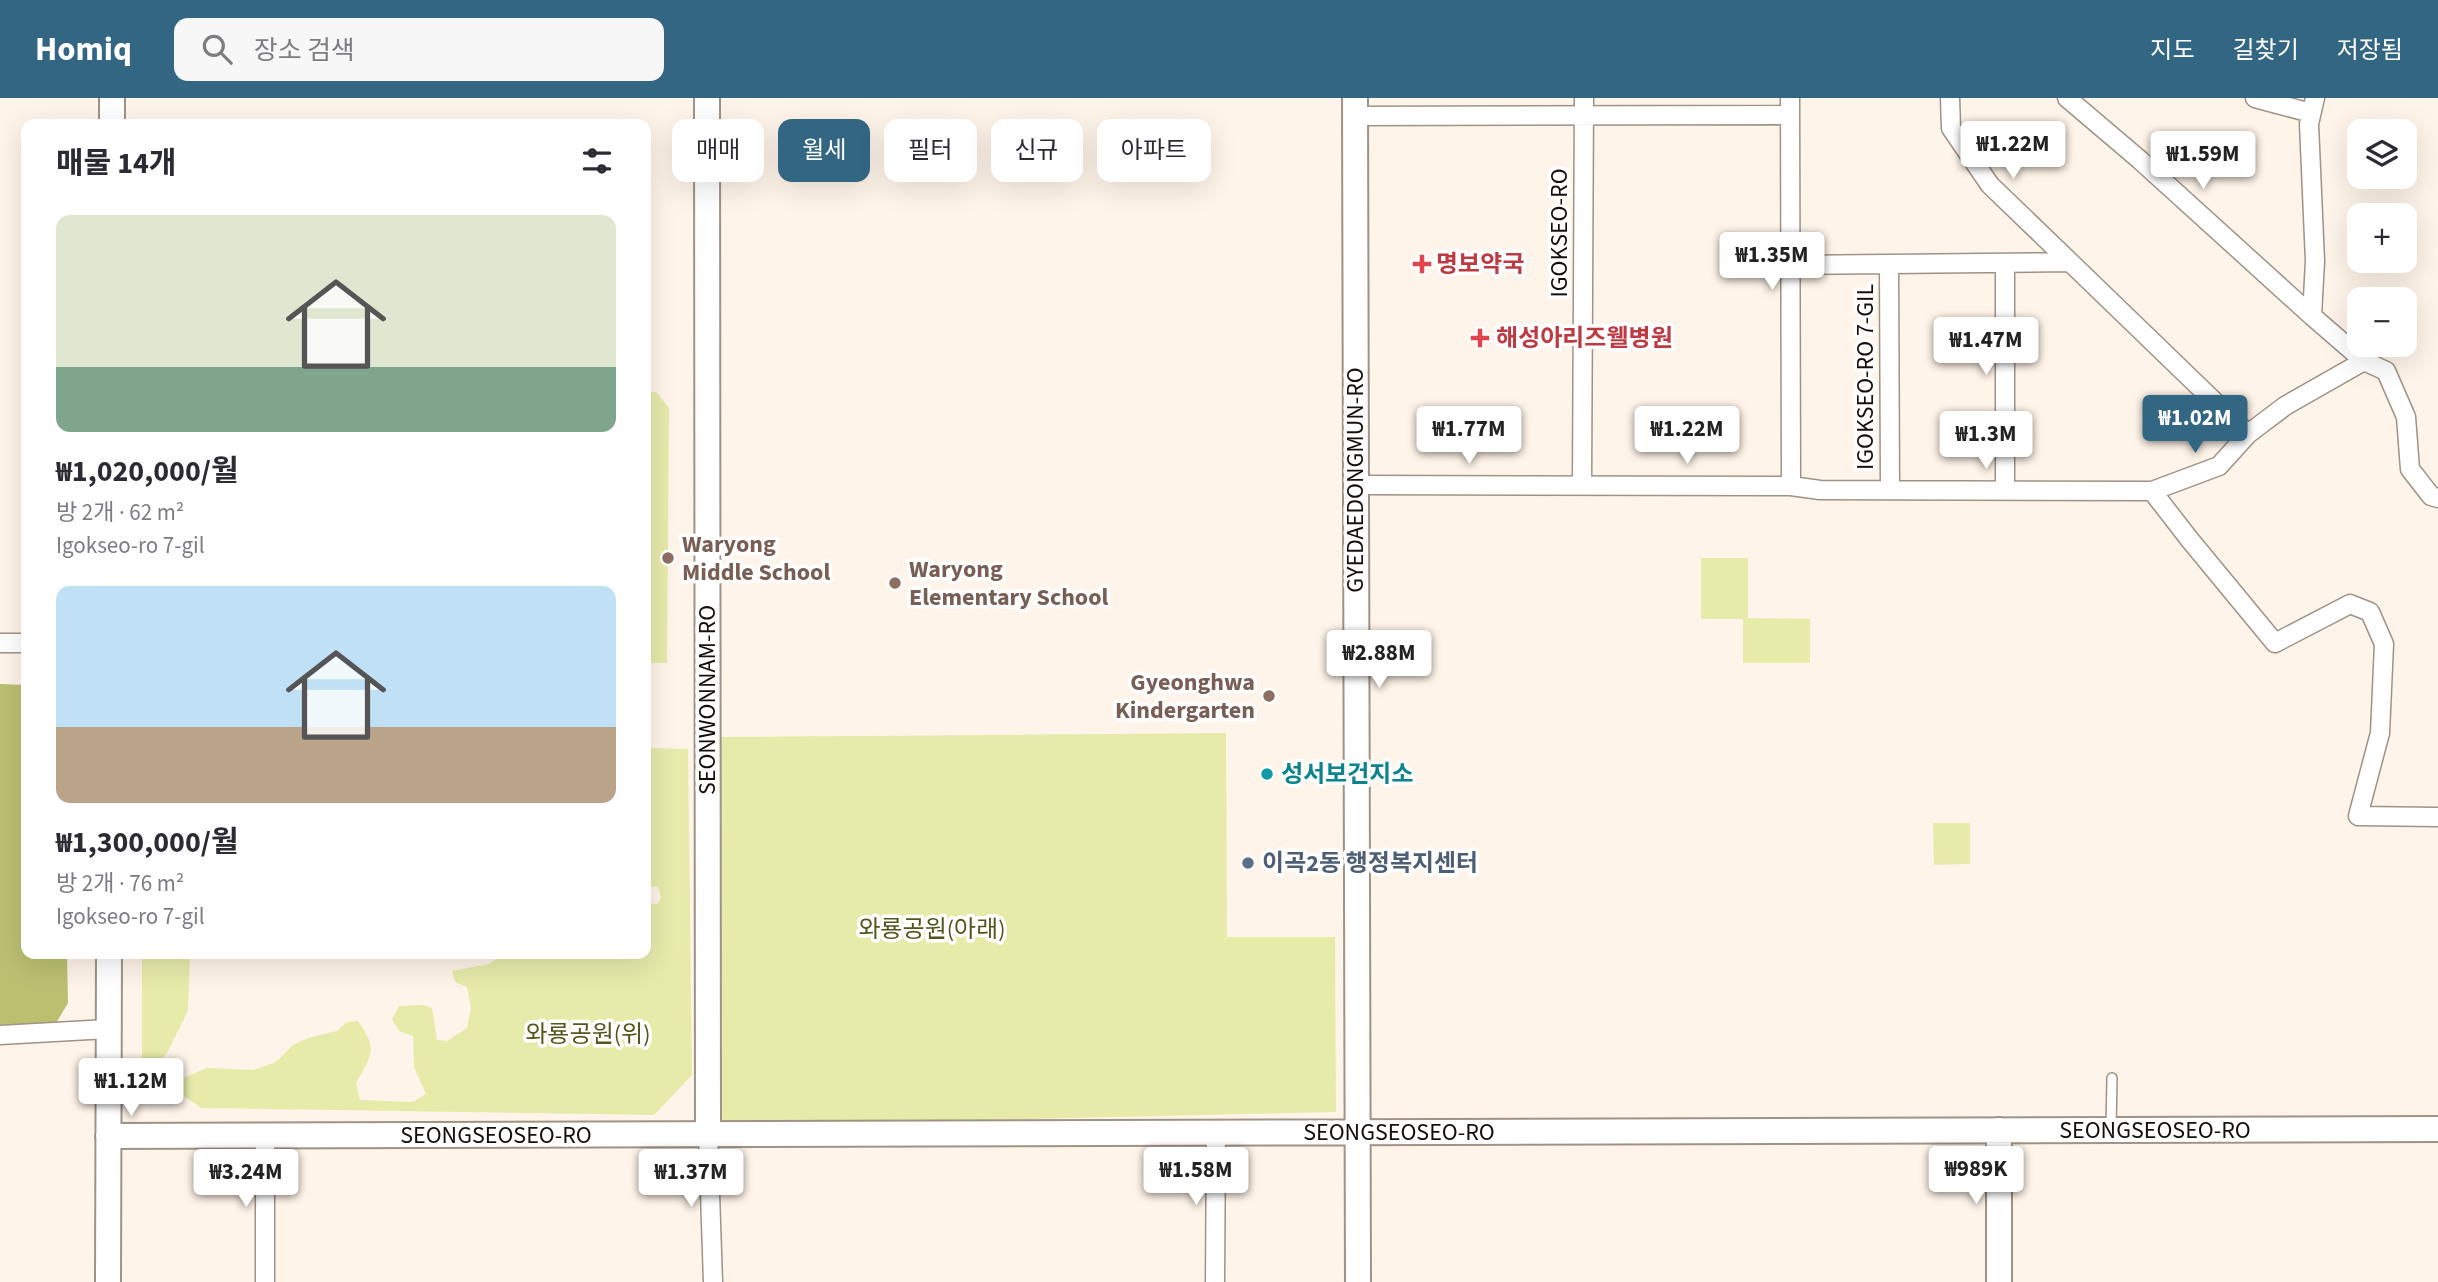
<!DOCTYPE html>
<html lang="ko">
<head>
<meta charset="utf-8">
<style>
	body { margin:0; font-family:"Source Sans 3","Noto Sans KR",sans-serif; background:#f7f7f7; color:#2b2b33; height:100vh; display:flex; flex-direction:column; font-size:26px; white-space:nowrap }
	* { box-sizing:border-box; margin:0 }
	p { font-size:23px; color:#7c7c81 }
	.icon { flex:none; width:38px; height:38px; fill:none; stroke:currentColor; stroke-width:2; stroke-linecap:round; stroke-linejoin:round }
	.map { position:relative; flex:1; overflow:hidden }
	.sheet { position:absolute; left:21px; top:21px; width:630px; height:840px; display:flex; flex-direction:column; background:#fff; border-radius:14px; box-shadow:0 7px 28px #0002 }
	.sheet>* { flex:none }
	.top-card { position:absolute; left:672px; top:21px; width:665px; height:63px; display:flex; gap:14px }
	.controls { position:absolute; left:2347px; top:21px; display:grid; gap:14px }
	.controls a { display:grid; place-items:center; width:70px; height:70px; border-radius:14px; background:#fff; box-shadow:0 7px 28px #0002; font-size:35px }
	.price { position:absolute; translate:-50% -60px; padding:0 16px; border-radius:7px; background:#fff; color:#222; font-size:23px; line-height:46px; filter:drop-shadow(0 2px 4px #0008) }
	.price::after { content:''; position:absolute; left:50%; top:42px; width:21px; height:16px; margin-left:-10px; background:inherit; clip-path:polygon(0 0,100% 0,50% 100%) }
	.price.selected { background:#326683; color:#fff }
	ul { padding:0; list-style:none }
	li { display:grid; align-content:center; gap:14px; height:371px; padding:0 35px }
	li span { display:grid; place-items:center; height:217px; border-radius:14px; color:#555 }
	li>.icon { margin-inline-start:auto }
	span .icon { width:126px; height:126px; fill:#fffc; stroke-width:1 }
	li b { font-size:30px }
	h2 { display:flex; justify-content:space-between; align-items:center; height:84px; padding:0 35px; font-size:30px }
	.pill { padding:0 24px; border-radius:14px; background:#fff; box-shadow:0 7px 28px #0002; font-size:24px; line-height:63px }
	.pill.selected { background:#326683; color:#fff }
	header { display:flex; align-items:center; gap:42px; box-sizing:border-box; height:98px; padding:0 35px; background:#326683; color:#fff }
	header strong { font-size:33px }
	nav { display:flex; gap:38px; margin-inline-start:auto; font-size:24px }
	.search { width:490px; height:63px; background:#f7f7f7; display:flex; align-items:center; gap:18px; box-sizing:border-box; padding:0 24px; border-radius:14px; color:#7c7c81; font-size:26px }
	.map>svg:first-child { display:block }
</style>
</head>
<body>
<header>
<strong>Homiq</strong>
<div class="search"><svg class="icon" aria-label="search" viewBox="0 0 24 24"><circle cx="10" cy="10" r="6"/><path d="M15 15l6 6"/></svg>장소 검색</div>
<nav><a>지도</a><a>길찾기</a><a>저장됨</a></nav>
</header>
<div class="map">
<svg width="2438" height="1184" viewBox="0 0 2438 1184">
	<rect width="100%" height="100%" fill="#fff4e9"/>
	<!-- green -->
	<path fill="#e6ebaa" d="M646,294H656L669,310L667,565H646Z
		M1701,460H1748V520L1810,521V565H1743V521H1701Z
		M1226,635L1227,839H1335L1336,1014L722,1028L719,639Z
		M646,650L688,651L692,977L654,1017L201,1010L142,969V856H190L188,913L168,953L157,968L176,983L207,970L253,972L276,964L293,947L308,940L337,933L347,924L358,923C378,951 372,957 356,985L360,1002L413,1004L426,996L414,969L413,938L399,933L392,921L399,908L423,907L432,910L437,942L447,943L467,930L471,910L467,889L455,884L452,873L489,866L504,856H646V805L658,806L661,799L658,789L646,788Z
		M1933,725H1970V766L1934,767Z"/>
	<!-- forest -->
	<path fill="#bbc071" d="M0,586L26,587V856H67L68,905L56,925L0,927Z"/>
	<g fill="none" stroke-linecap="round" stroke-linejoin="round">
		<!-- lane casing -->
		<g stroke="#9f9286" stroke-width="12">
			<path id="lane" d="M2111,1030L2112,980"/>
		</g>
		<!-- street casing -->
		<g stroke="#9f9286" stroke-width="21">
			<path id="street" d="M1790,0L1791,388
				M1950,0L1951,30L1990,87L2070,164
				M2067,0L2140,62L2312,218
				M2255,0L2311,15
				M2315,0L2309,26L2315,163L2312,218L2364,263L2386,273L2406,319L2410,371L2431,398L2438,400
				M1355,18L1790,17
				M1889,166L1890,392
				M1791,167L2070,164L2248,336L2285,308L2364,263
				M1356,387L1791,388L1820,392L2152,393L2219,368L2248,336
				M1582,387L1584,0
				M2005,392V165
				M2152,393L2190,442L2275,545L2350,506L2370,514L2384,546L2380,635L2358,718L2438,719
				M0,545H26
				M0,937L108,931
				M708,1036L713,1184
				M265,1184V1038
				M1215,1184L1216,1035"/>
		</g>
		<!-- secondary casing -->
		<g stroke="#9f9286" stroke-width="28">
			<path id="secondary" d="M707,0L708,1036
				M1355,0L1358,1184
				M112,26V0
				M108,1038L2438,1031
				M108,1184L109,856
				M1999,1184V1032"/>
		</g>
		<!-- lane -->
		<use href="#lane" stroke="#fff" stroke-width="9"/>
		<!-- street -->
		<use href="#street" stroke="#fff" stroke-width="18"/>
		<!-- secondary -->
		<use href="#secondary" stroke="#fff" stroke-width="24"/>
	</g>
	<!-- markers -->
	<g fill="#e0444e" stroke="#fff" stroke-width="2.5">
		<path d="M1418.5 155.5h7v7h7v7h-7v7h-7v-7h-7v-7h7z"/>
		<path d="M1476.5 229.5h7v7h7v7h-7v7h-7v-7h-7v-7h7z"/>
	</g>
	<g fill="#8d6e63" stroke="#fff" stroke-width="2.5">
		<circle cx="668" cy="460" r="7"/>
		<circle cx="895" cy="485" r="7"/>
		<circle cx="1269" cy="598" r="7"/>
	</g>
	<circle fill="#0f9aa8" stroke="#fff" stroke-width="2.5" cx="1267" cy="676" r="7"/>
	<circle fill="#5c6f8a" stroke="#fff" stroke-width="2.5" cx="1248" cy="765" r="7"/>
	<g text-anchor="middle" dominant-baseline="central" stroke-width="7" stroke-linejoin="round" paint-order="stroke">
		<!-- street labels -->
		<g font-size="24" fill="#140f0b" stroke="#fff">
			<text transform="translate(1559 135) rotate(-90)">IGOKSEO-RO</text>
			<text transform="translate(1865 279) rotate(-90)">IGOKSEO-RO 7-GIL</text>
			<text transform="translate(1355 382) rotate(-90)">GYEDAEDONGMUN-RO</text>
			<text transform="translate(707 602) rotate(-90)">SEONWONNAM-RO</text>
			<text x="2155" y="1032">SEONGSEOSEO-RO</text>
			<text x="1399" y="1034">SEONGSEOSEO-RO</text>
			<text x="496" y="1037">SEONGSEOSEO-RO</text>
		</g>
		<!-- health labels -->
		<g font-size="24" font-weight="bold" fill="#be3a42" stroke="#fff" text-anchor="start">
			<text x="1436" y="166">명보약국</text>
			<text x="1496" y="240">해성아리즈웰병원</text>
		</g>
		<!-- education labels -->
		<g font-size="24" font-weight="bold" fill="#785e54" stroke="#fff" text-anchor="start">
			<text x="682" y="446">Waryong<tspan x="682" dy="28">Middle School</tspan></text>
			<text x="909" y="471">Waryong<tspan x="909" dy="28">Elementary School</tspan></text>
			<text x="1255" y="584" text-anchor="end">Gyeonghwa<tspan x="1255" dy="28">Kindergarten</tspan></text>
		</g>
		<!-- culture labels -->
		<g font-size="24" font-weight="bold" fill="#0d838f" stroke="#fff" text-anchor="start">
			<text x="1281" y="676">성서보건지소</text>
		</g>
		<!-- service labels -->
		<g font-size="24" font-weight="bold" fill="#4e5e75" stroke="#fff" text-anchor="start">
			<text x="1262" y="765">이곡2동 행정복지센터</text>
		</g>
		<!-- park labels -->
		<g font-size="24" fill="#53561c" stroke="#fff">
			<text x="932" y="831">와룡공원(아래)</text>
			<text x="588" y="936">와룡공원(위)</text>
		</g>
	</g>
</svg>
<div class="controls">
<a><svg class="icon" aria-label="layers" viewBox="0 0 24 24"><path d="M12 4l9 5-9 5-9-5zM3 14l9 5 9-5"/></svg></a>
<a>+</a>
<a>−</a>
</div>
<b class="price" style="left:2013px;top:83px">₩1.22M</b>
<b class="price" style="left:2203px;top:93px">₩1.59M</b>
<b class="price" style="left:1772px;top:194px">₩1.35M</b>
<b class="price" style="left:1986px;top:279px">₩1.47M</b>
<b class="price selected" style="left:2195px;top:357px">₩1.02M</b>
<b class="price" style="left:1469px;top:368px">₩1.77M</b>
<b class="price" style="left:1687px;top:368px">₩1.22M</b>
<b class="price" style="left:1986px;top:373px">₩1.3M</b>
<b class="price" style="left:1379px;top:592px">₩2.88M</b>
<b class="price" style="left:131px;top:1020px">₩1.12M</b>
<b class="price" style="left:1976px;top:1108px">₩989K</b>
<b class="price" style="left:1196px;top:1109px">₩1.58M</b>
<b class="price" style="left:246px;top:1111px">₩3.24M</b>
<b class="price" style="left:691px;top:1111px">₩1.37M</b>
<div class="top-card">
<a class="pill">매매</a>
<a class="pill selected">월세</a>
<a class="pill">필터</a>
<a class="pill">신규</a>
<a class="pill">아파트</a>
</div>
<section class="sheet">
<h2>매물 14개<svg class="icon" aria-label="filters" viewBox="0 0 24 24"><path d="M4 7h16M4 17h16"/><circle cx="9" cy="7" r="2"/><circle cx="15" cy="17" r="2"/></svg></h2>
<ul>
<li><span style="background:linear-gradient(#dfe7d0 70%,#7fa58c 0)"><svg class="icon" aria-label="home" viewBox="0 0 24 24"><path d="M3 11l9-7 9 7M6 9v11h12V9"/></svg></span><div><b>₩1,020,000/월</b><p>방 2개 · 62 m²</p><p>Igokseo-ro 7-gil</p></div></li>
<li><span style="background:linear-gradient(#bfe0f5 65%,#b9a48a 0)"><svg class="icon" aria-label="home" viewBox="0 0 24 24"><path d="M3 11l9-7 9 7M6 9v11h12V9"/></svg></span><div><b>₩1,300,000/월</b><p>방 2개 · 76 m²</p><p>Igokseo-ro 7-gil</p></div></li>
</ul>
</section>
</div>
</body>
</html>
